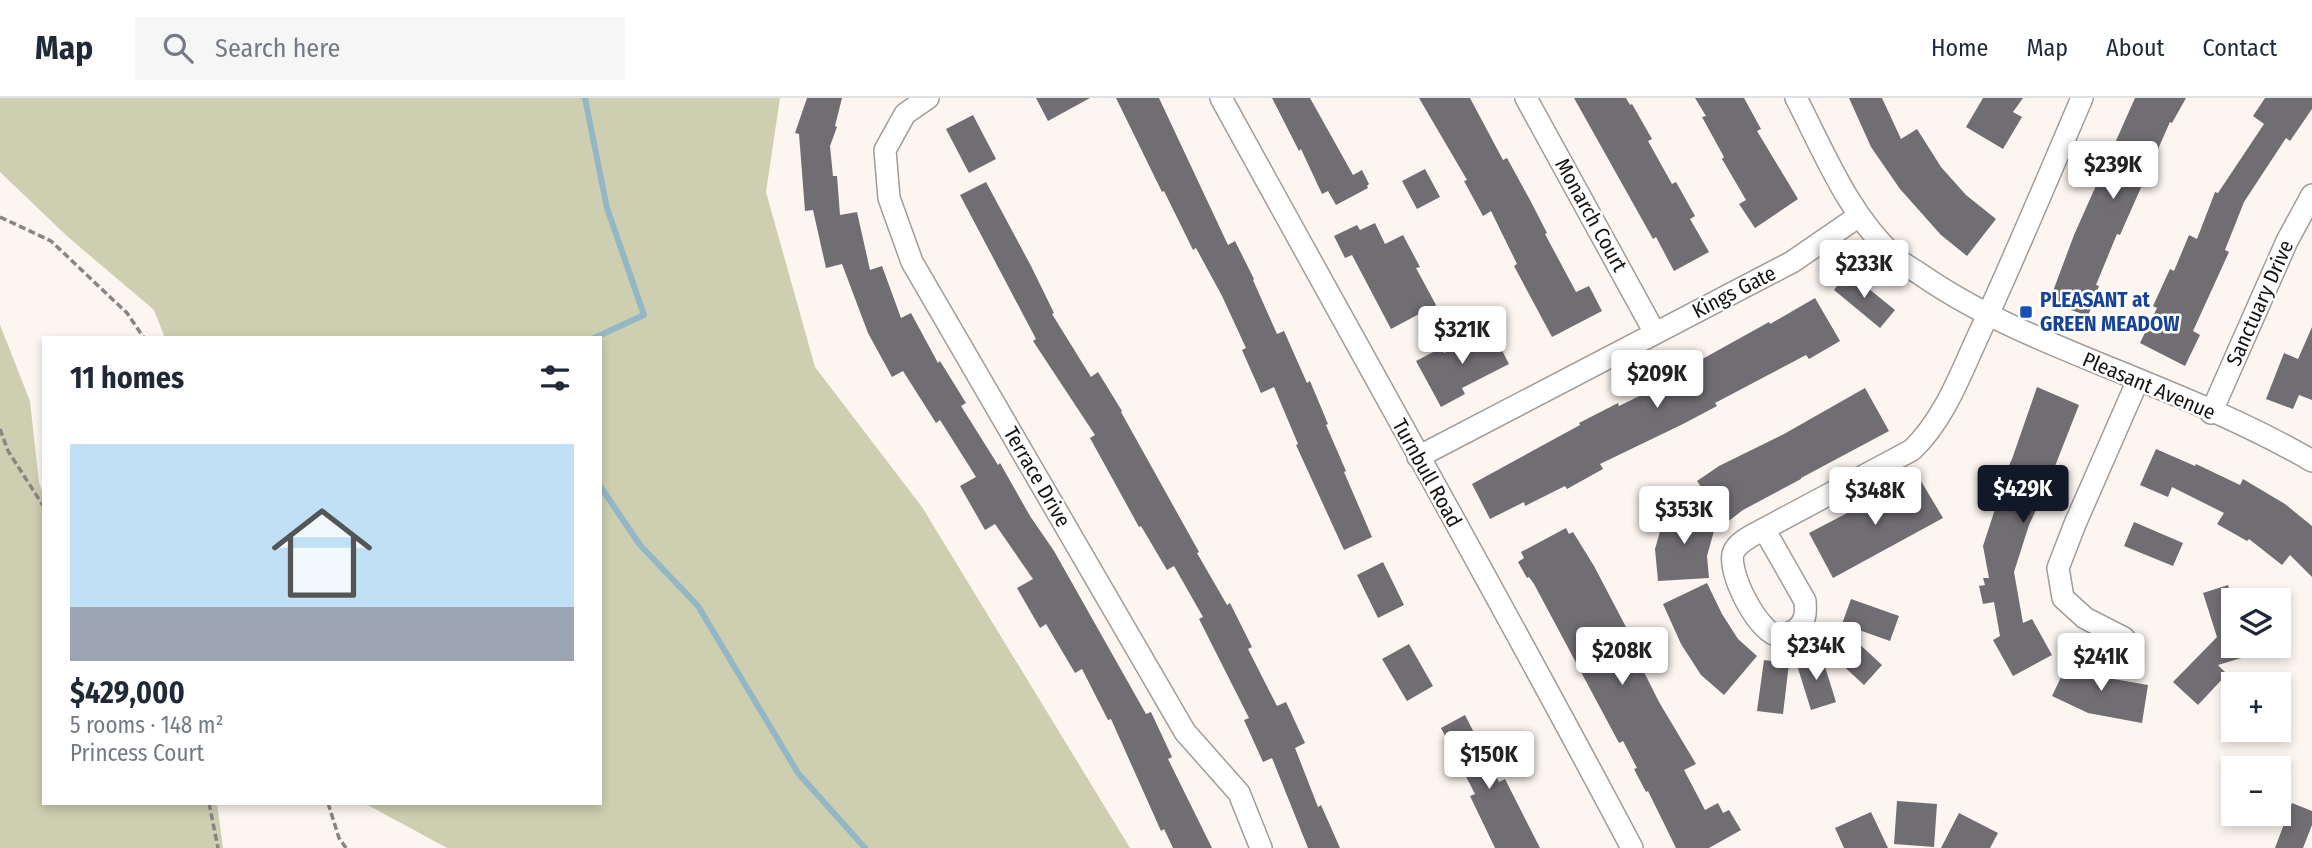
<!DOCTYPE html>
<html lang="en">
<head>
<meta charset="utf-8">
<style>
	body { margin:0; font-family:"Fira Sans Condensed",sans-serif; background:#f6f6f7; color:#1f2937; height:100vh; display:flex; flex-direction:column; font-size:26px; white-space:nowrap }
	* { box-sizing:border-box; margin:0 }
	p { font-size:23px; color:#747a83 }
	.icon { flex:none; width:38px; height:38px; fill:none; stroke:currentColor; stroke-width:2; stroke-linecap:round; stroke-linejoin:round }
	.map { position:relative; flex:1; overflow:hidden }
	.side { position:absolute; left:42px; top:238px; width:560px; height:469px; display:flex; flex-direction:column; background:#fff; border-radius:0px; box-shadow:0 4px 10px #0003 }
	.side>* { flex:none }
	.tools { position:absolute; left:2221px; top:490px; display:grid; gap:14px }
	.tools a { display:grid; place-items:center; width:70px; height:70px; border-radius:0px; background:#fff; box-shadow:0 4px 10px #0003; font-size:35px }
	.price { position:absolute; translate:-50% -60px; padding:0 16px; border-radius:7px; background:#fff; color:#222; font-size:23px; line-height:46px; filter:drop-shadow(0 2px 4px #0008) }
	.price::after { content:''; position:absolute; left:50%; top:42px; width:21px; height:16px; margin-left:-10px; background:inherit; clip-path:polygon(0 0,100% 0,50% 100%) }
	.price.on { background:#111827; color:#fff }
	ul { padding:0; list-style:none }
	li { display:grid; align-content:center; gap:14px; height:371px; padding:0 28px }
	li+li { border-top:2px solid #e0e1e3 }
	li span { display:grid; place-items:center; height:217px; border-radius:0px; color:#555 }
	li>.icon { margin-inline-start:auto }
	span .icon { width:126px; height:126px; fill:#fffc; stroke-width:1 }
	li b { font-size:30px }
	h2 { display:flex; justify-content:space-between; align-items:center; height:84px; padding:0 28px; font-size:30px }
	header { display:flex; align-items:center; gap:42px; box-sizing:border-box; height:98px; padding:0 35px; background:#fff; border-bottom:2px solid #e0e1e3 }
	header strong { font-size:33px }
	nav { display:flex; gap:38px; margin-inline-start:auto; font-size:24px }
	.search { width:490px; height:63px; background:#f6f6f7; display:flex; align-items:center; gap:18px; box-sizing:border-box; padding:0 24px; border-radius:0px; color:#747a83; font-size:26px }
	.map>svg:first-child { display:block }
</style>
</head>
<body>
<header>
<strong>Map</strong>
<div class="search"><svg class="icon" aria-label="search" viewBox="0 0 24 24"><circle cx="10" cy="10" r="6"/><path d="M15 15l6 6"/></svg>Search here</div>
<nav><a>Home</a><a>Map</a><a>About</a><a>Contact</a></nav>
</header>
<div class="map">
<svg width="2312" height="750" viewBox="0 0 2312 750">
	<rect width="100%" height="100%" fill="#fcf5f0"/>
	<!-- green -->
	<path fill="#cdcfb0" d="M0,0H780L766,94L815,269L922,409L1130,750H447L364,705H600V240H165L154,212L68,139L0,74Z
		M0,227L30,303L39,385L44,398V705H217L223,750H0Z"/>
	<g fill="none" stroke-linecap="round" stroke-linejoin="round">
		<!-- stream -->
		<path stroke="#94b7c5" stroke-width="6" d="M585,0L607,110L644,217L594,240
			M600,388L640,447L698,508L798,675L865,750"/>
	</g>
	<!-- building -->
	<path fill="#706d73" d="M807,0H842L835,28L837,29L830,48L833,78H837L840,117L857,114L870,172L882,168L901,220L911,215L938,265L940,263L966,305L961,308L998,367L1000,365L1030,418L1054,453L1146,616L1151,614L1172,659L1168,661L1212,750H1173L1164,731L1161,733L1111,621L1108,622L1082,571L1075,575L1046,526L1040,530L1017,490L1033,481L995,426L985,432L960,388L976,379L940,322L936,325L903,273L892,279L868,235L842,166L826,170L813,112L805,113L799,36L795,35Z
		M1036,0H1090L1048,23Z
		M1116,0H1159L1228,147L1235,143L1254,181L1253,182L1277,236L1284,233L1307,285L1310,283L1328,326L1326,327L1346,373L1344,374L1372,439L1344,452L1296,347L1298,346L1274,289L1261,295L1242,252L1246,250L1222,198L1196,150L1193,152L1164,93L1162,94Z
		M1272,0H1310L1353,77L1362,72L1369,86L1367,88L1368,90L1336,107L1328,93L1322,96L1301,51L1299,53Z
		M1419,0H1470L1503,62L1507,60L1530,102L1547,135L1545,136L1576,194L1589,188L1602,213L1552,239L1514,168L1517,166L1491,113L1483,118L1464,83L1467,82Z
		M1574,0H1626L1630,7L1632,6L1652,41L1648,43L1672,86L1676,84L1695,118L1690,121L1709,154L1674,173L1656,139L1653,141Z
		M1695,0H1744L1761,31L1757,33L1798,101L1755,130L1739,106L1746,102L1722,61L1724,59L1702,19L1706,18Z
		M1849,0H1882L1901,41L1917,31L1941,69L1966,97L1996,121L1967,158L1941,137L1900,91L1871,49Z
		M1983,0H2023L2013,14L2022,19L2003,51L1966,29Z
		M2135,0H2186L2172,25L2170,24L2120,137L2117,136L2096,187L2099,188L2088,218L2049,204L2074,137Z
		M2265,0H2312V11L2290,43L2286,40L2244,104L2225,152L2229,154L2193,233L2200,237L2185,268L2140,245L2157,210L2153,208L2170,171L2174,173L2189,137L2197,141L2215,94L2218,95L2264,26L2253,18Z
		M973,17L996,61L969,75L946,31Z
		M1425,71L1440,99L1417,111L1402,83Z
		M986,84L1031,168L1054,215L1052,216L1091,279L1098,274L1122,313L1121,314L1199,454L1197,455L1227,507L1230,505L1252,549L1248,551L1277,608L1286,604L1305,645L1295,650L1318,709L1321,707L1340,750H1308L1272,660L1263,664L1244,622L1249,620L1199,521L1203,519L1174,468L1167,472L1141,428L1139,429L1090,340L1095,337L1033,243L1036,241L960,97Z
		M1375,125L1385,146L1403,137L1420,169L1416,170L1436,207L1391,231L1352,157L1345,160L1334,138L1357,127L1360,132Z
		M1848,174L1895,212L1880,230L1834,192Z
		M1815,200L1840,243L1809,261L1806,257L1715,305L1717,308L1683,326L1600,366L1603,371L1567,391L1565,388L1525,408L1524,404L1490,421L1472,386L1580,327L1579,325L1618,305L1619,308L1662,287L1661,284L1769,224L1770,226Z
		M2312,229V302L2299,297L2293,311L2266,301L2284,255L2298,261Z
		M1491,231L1509,266L1462,290L1465,296L1441,309L1416,263L1441,250L1444,255Z
		M2037,289L2079,307L2048,386L2029,427L2014,474L2023,525L2032,521L2052,557L2013,578L1993,542L2000,538L1994,504L1983,506L1979,488L1985,487L1983,480H1989L1983,448L1999,399L1995,397L2012,361Z
		M1865,290L1889,333L1801,380V381L1743,412L1726,425L1697,383L1719,368L1784,336Z
		M2156,351L2195,368L2196,366L2240,387L2243,381L2285,406L2312,428V479L2290,457L2282,467L2249,441L2247,443L2217,426L2224,415L2172,389L2168,399L2140,387Z
		M1918,378L1943,420L1833,480L1809,435Z
		M1667,409L1725,425L1714,433L1707,458L1709,480L1658,483L1655,451Z
		M2134,424L2183,445L2173,468L2124,448Z
		M1566,430L1569,436L1573,434L1594,468L1637,550L1633,552L1659,604L1696,666L1684,672L1705,712L1718,705L1723,715L1729,712L1741,732L1709,750H1676L1648,693L1646,694L1634,671L1637,670L1623,643L1619,645L1534,486L1529,479L1527,480L1518,464L1524,460L1521,454Z
		M1383,464L1404,507L1378,520L1357,477Z
		M1707,485L1722,516L1738,541L1757,558L1724,597L1701,577L1681,546L1663,506Z
		M2228,487L2233,504V548H2267L2268,552L2218,567L2227,576L2198,607L2173,584L2217,539L2203,495Z
		M1851,501L1899,518L1890,543L1842,526Z
		M1841,529L1882,567L1864,587L1826,552L1837,541Z
		M1409,546L1433,588L1407,603L1382,561Z
		M1821,556L1836,604L1811,612L1796,564Z
		M2071,558L2104,574L2102,579L2148,587L2142,625L2088,615L2052,598Z
		M1764,562L1789,565L1783,616L1757,613Z
		M1465,617L1499,684L1505,681L1540,750H1495L1470,698L1475,696L1441,630Z
		M1897,703L1937,706L1934,749L1894,746Z
		M2292,705L2312,713V727L2303,750H2275Z
		M1871,714L1888,750H1844L1835,730Z
		M1959,715L1998,735L1990,750H1941Z"/>
	<g fill="none" stroke-linecap="round" stroke-linejoin="round">
		<!-- street casing -->
		<g stroke="#a29c98" stroke-width="24">
			<path id="street" d="M928,0L905,16L885,52L889,100L912,164L1185,634L1239,695L1261,750
				M1221,0C1358,250 1499,498 1632,750
				M1526,0L1655,235
				M1796,0C1824,54 1848,115 1893,157C1901,165 1911,170 1920,176C1956,201 1995,221 2036,239C2127,279 2227,313 2312,363
				M2211,315L2287,143L2312,97
				M1418,359L1792,164L1859,118
				M1764,431C1754,437 1740,442 1734,453C1725,471 1759,538 1780,538C1784,538 1792,534 1795,532C1806,525 1806,514 1805,503L1764,431L1912,352C1945,320 1960,277 1979,236C2015,159 2048,79 2082,0
				M2124,540L2085,520L2063,500L2058,470L2075,426L2138,282"/>
		</g>
		<!-- path -->
		<path stroke="#8a8582" stroke-width="3.5" stroke-dasharray="7 3.5" stroke-linecap="butt" d="M0,119L51,143L127,215L144,240
			M0,331L8,353L44,409
			M209,705L218,750
			M328,705L339,740L346,750"/>
		<!-- street -->
		<use href="#street" stroke="#fff" stroke-width="21"/>
	</g>
	<!-- markers -->
	<rect fill="#1a4fb4" stroke="#fff" stroke-width="2.5" x="2019" y="207" width="14" height="14" rx="3.5"/>
	<g text-anchor="middle" dominant-baseline="central" stroke-width="5" stroke-linejoin="round" paint-order="stroke">
		<!-- street labels -->
		<g font-size="21" fill="#151311" stroke="#fff">
			<text transform="translate(1591 117) rotate(61)">Monarch Court</text>
			<text transform="translate(1734 194) rotate(-27)">Kings Gate</text>
			<text transform="translate(2260 205) rotate(-66)">Sanctuary Drive</text>
			<text transform="translate(2149 288) rotate(23)">Pleasant Avenue</text>
			<text transform="translate(1427 375) rotate(61)">Turnbull Road</text>
			<text transform="translate(1037 379) rotate(60)">Terrace Drive</text>
		</g>
		<!-- transit labels -->
		<g font-size="21" font-weight="bold" fill="#164399" stroke="#fff" text-anchor="start">
			<text x="2040" y="202">PLEASANT at<tspan x="2040" dy="24">GREEN MEADOW</tspan></text>
		</g>
	</g>
</svg>
<div class="tools">
<a><svg class="icon" aria-label="layers" viewBox="0 0 24 24"><path d="M12 4l9 5-9 5-9-5zM3 14l9 5 9-5"/></svg></a>
<a>+</a>
<a>−</a>
</div>
<b class="price" style="left:2113px;top:103px">$239K</b>
<b class="price" style="left:1864px;top:202px">$233K</b>
<b class="price" style="left:1462px;top:268px">$321K</b>
<b class="price" style="left:1657px;top:312px">$209K</b>
<b class="price on" style="left:2023px;top:427px">$429K</b>
<b class="price" style="left:1875px;top:429px">$348K</b>
<b class="price" style="left:1684px;top:448px">$353K</b>
<b class="price" style="left:1816px;top:584px">$234K</b>
<b class="price" style="left:1622px;top:589px">$208K</b>
<b class="price" style="left:2101px;top:595px">$241K</b>
<b class="price" style="left:1489px;top:693px">$150K</b>
<section class="side">
<h2>11 homes<svg class="icon" aria-label="filters" viewBox="0 0 24 24"><path d="M4 7h16M4 17h16"/><circle cx="9" cy="7" r="2"/><circle cx="15" cy="17" r="2"/></svg></h2>
<ul>
<li><span style="background:linear-gradient(#bfe0f5 75%,#9aa5b1 0)"><svg class="icon" aria-label="home" viewBox="0 0 24 24"><path d="M3 11l9-7 9 7M6 9v11h12V9"/></svg></span><div><b>$429,000</b><p>5 rooms · 148 m²</p><p>Princess Court</p></div></li>
</ul>
</section>
</div>
</body>
</html>
